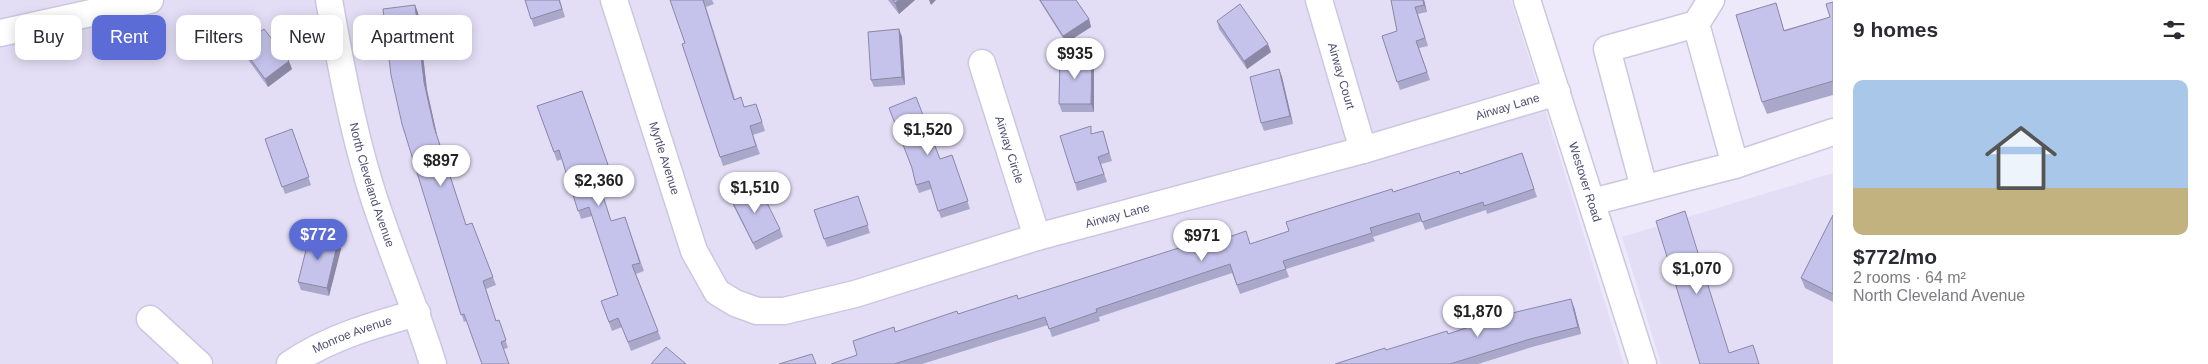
<!DOCTYPE html>
<html lang="en">
<head>
<meta charset="utf-8">
<style>
	body { margin:0; font-family:Helvetica,sans-serif; background:#f2f2f3; color:#2b2b33; height:100vh; display:flex; flex-direction:column; font-size:19px; white-space:nowrap }
	* { box-sizing:border-box; margin:0 }
	p { font-size:16px; color:#7c7c81 }
	.icon { flex:none; width:28px; height:28px; fill:none; stroke:currentColor; stroke-width:2; stroke-linecap:round; stroke-linejoin:round }
	.map { position:relative; flex:1; overflow:hidden }
	.sheet { display:flex; flex-direction:column; background:#fff; width:375px }
	.sheet>* { flex:none }
	.top-card { position:absolute; left:15px; top:15px; width:475px; height:45px; display:flex; gap:10px }
	.price { position:absolute; translate:-50% -42px; padding:0 11px; border-radius:18px; background:#fff; color:#222; font-size:16px; line-height:32px; filter:drop-shadow(0 1px 2px #0008) }
	.price::after { content:''; position:absolute; left:50%; top:30px; width:15px; height:11px; margin-left:-8px; background:inherit; clip-path:polygon(0 0,100% 0,50% 100%) }
	.price.on { background:#5c6cd6; color:#fff }
	ul { padding:0; list-style:none }
	li { display:grid; align-content:center; gap:10px; height:265px; padding:0 20px }
	li+li { border-top:1px solid #e1e1e2 }
	li span { display:grid; place-items:center; height:155px; border-radius:10px; color:#555 }
	li>.icon { margin-inline-start:auto }
	span .icon { width:90px; height:90px; fill:#fffc; stroke-width:1 }
	li b { font-size:21px }
	h2 { display:flex; justify-content:space-between; align-items:center; height:60px; padding:0 20px; font-size:21px }
	.tag { padding:0 18px; border-radius:10px; background:#fff; box-shadow:0 2px 12px #0003; font-size:18px; line-height:45px }
	.tag.on { background:#5c6cd6; color:#fff }
	main { display:flex; flex:1; min-height:0 }
	.map>svg:first-child { display:block }
</style>
</head>
<body>
<main>
<div class="map">
<svg width="1833" height="364" viewBox="0 0 1833 364">
	<rect width="100%" height="100%" fill="#ede9fa"/>
	<!-- residential -->
	<path fill="#e3def6" d="M0,0H1511L1624,364H0Z
		M1833,173V364H1661L1622,237Z"/>
	<g fill="none" stroke-linecap="round" stroke-linejoin="round">
		<!-- minor casing -->
		<g stroke="#cac8e0" stroke-width="29">
			<g id="minor">
				<path id="s1" d="M329,0C340,61 351,122 369,182C387,243 414,302 433,364"/>
				<path id="s2" d="M614,0L694,251L717,292L735,303L757,311H784L855,294L1037,237L1363,150L1557,92"/>
				<path id="s3" d="M1319,0L1363,150"/>
				<path id="s4" d="M1527,0L1643,364"/>
				<path d="M1696,24L1735,165"/>
				<path d="M0,33L150,0"/>
				<path id="s5" d="M982,63L1037,237"/>
				<path d="M1644,188L1607,49L1696,24L1711,0"/>
				<path d="M1592,202L1735,165L1833,132"/>
				<path d="M150,319L199,364"/>
				<path id="s6" d="M290,364C328,338 373,325 417,313"/>
			</g>
		</g>
		<!-- minor -->
		<use href="#minor" stroke="#fff" stroke-width="26"/>
	</g>
	<!-- wall -->
	<path fill="#a9a8cb" d="M525,0H560L565,17L534,27Z
		M670,0H712L714,4L706,7L735,99L745,107L759,112L765,131L753,135L760,154L723,166L682,44L685,43Z
		M888,0H915L899,14Z
		M1039,0H1076L1089,19L1091,27L1066,43Z
		M1391,0H1424L1427,12L1418,14L1428,46L1419,48L1430,80L1400,90L1382,36L1397,31Z
		M1833,2V95L1767,114L1762,102L1776,3L1784,30L1830,17Z
		M415,5L418,13L427,90L437,135L466,225L472,223L496,285L486,289L496,321L499,320L508,348L504,349L467,321L464,322L402,124Z
		M1217,21L1271,52L1247,69L1219,29Z
		M899,29L902,37L905,85L874,87L871,80Z
		M241,46L292,69L268,87L244,54Z
		M1094,64V112H1062L1059,104Z
		M1279,69L1282,77L1293,124L1264,131L1261,123Z
		M582,91L617,191L603,195L611,221L625,217L644,271L636,274L661,339L631,351L622,327L612,331L601,301L618,295L592,216L581,219L562,159L557,161L537,106Z
		M292,129L311,185L285,194L265,139Z
		M1103,131L1112,161L1101,164L1107,182L1077,191L1075,183L1094,133Z
		M1522,153L1537,197L1487,214L1486,210L1425,230L1422,221L1373,237L1375,241L1286,269L1289,277L1240,294L1232,273L1099,317L1100,321L1052,337L1048,325L922,364H831L857,355L895,332L958,314L1019,299L1209,243L1250,244L1289,231L1393,192L1460,174Z
		M952,155L970,209L941,218L931,189L919,193L916,185L940,159Z
		M858,196L870,233L827,247L814,210Z
		M731,199L780,229L783,237L756,250L734,207Z
		M1833,215V302L1805,288L1801,278Z
		M338,241L341,249L329,296L301,290L298,282Z
		M1574,307L1581,334L1532,347L1478,364H1335L1448,334Z"/>
	<!-- shaded-wall -->
	<path fill="#8a88a5" d="M899,0H915L899,14L895,3Z
		M929,0H936L931,5Z
		M1423,0H1424L1427,12L1424,5Z
		M415,5L418,13L427,90L437,135L434,127L424,82Z
		M1089,19L1091,27L1066,43L1063,36Z
		M899,29L902,37L905,85L902,77Z
		M1268,44L1271,52L1247,69L1244,61Z
		M1092,56L1094,64V112L1091,104Z
		M289,61L292,69L268,87L265,79Z
		M1279,69L1282,77L1293,124L1290,116Z
		M338,241L341,249L329,296L327,288Z
		M1571,299L1574,307L1581,334L1578,327Z"/>
	<!-- building -->
	<path fill="#c5c3ec" stroke="#8a88a5" d="M525,0H559L562,9L531,19Z
		M670,0H703L734,100L741,97L744,107L756,104L762,122L750,126L756,146L720,157L682,44L685,43Z
		M893,0H899L895,3Z
		M1040,0H1076L1089,19L1063,36Z
		M1391,0H1423L1424,5L1415,7L1425,38L1416,41L1427,72L1397,82L1382,36L1397,31Z
		M1833,2V81L1762,102L1736,15L1776,3L1784,31L1830,17L1826,4Z
		M1240,4L1268,44L1244,61L1217,21Z
		M415,5L424,82L434,127L466,225L472,223L493,277L483,281L496,321L499,320L506,340L501,342L509,364H482L464,314L461,315L402,124L391,75L383,9Z
		M264,29L289,61L265,79L241,46Z
		M899,29L902,77L871,80L868,32Z
		M1060,56H1092L1091,104H1059Z
		M1279,69L1290,116L1261,123L1250,77Z
		M582,91L614,182L600,187L611,221L625,217L640,263L632,265L658,331L628,342L618,318L609,322L601,301L618,295L589,207L578,211L559,150L554,152L537,106Z
		M916,97L940,159L952,155L968,201L938,211L929,181L916,185L912,168L889,108Z
		M1091,126V134L1103,131L1109,153L1098,157L1104,174L1075,183L1060,136Z
		M292,129L309,177L282,187L265,139Z
		M1522,153L1534,189L1484,206L1483,202L1422,222L1419,213L1370,228L1372,233L1283,261L1286,269L1237,285L1230,264L1096,309L1097,312L1049,329L1045,317L894,364H831L857,355L853,341L894,327L895,332L957,311L958,314L1017,295L1018,299L1207,239L1209,244L1246,231L1250,244L1289,231L1286,222L1392,189L1393,192L1459,171L1460,174Z
		M758,185L780,229L753,243L731,199Z
		M858,196L868,225L824,239L814,210Z
		M1685,211L1729,353L1753,345L1759,364H1700L1656,221Z
		M1833,215V294L1801,278Z
		M310,234L338,241L327,288L298,282Z
		M1571,299L1578,327L1530,339L1450,364H1335L1385,348L1386,350L1447,331L1448,334L1508,314Z
		M666,347L686,364H651Z
		M812,354L816,364H779Z"/>
	<g text-anchor="middle" dominant-baseline="central" stroke-width="4" stroke-linejoin="round" paint-order="stroke">
		<!-- street labels -->
		<g font-size="12" fill="#4f4f72" stroke="#f2effd">
			<text stroke="none"><textPath href="#s3" startOffset="79">Airway Court</textPath></text>
			<text stroke="none"><textPath href="#s2" startOffset="1134">Airway Lane</textPath></text>
			<text stroke="none"><textPath href="#s5" startOffset="91">Airway Circle</textPath></text>
			<text stroke="none"><textPath href="#s2" startOffset="166">Myrtle Avenue</textPath></text>
			<text stroke="none"><textPath href="#s4" startOffset="191">Westover Road</textPath></text>
			<text stroke="none"><textPath href="#s1" startOffset="190">North Cleveland Avenue</textPath></text>
			<text stroke="none"><textPath href="#s2" startOffset="729">Airway Lane</textPath></text>
			<text stroke="none"><textPath href="#s6" startOffset="69">Monroe Avenue</textPath></text>
		</g>
	</g>
</svg>
<b class="price" style="left:1075px;top:80px">$935</b>
<b class="price" style="left:928px;top:156px">$1,520</b>
<b class="price" style="left:441px;top:187px">$897</b>
<b class="price" style="left:599px;top:207px">$2,360</b>
<b class="price" style="left:755px;top:214px">$1,510</b>
<b class="price on" style="left:318px;top:261px">$772</b>
<b class="price" style="left:1202px;top:262px">$971</b>
<b class="price" style="left:1697px;top:295px">$1,070</b>
<b class="price" style="left:1478px;top:338px">$1,870</b>
<div class="top-card">
<a class="tag">Buy</a>
<a class="tag on">Rent</a>
<a class="tag">Filters</a>
<a class="tag">New</a>
<a class="tag">Apartment</a>
</div>
</div>
<section class="sheet">
<h2>9 homes<svg class="icon" aria-label="filters" viewBox="0 0 24 24"><path d="M4 7h16M4 17h16"/><circle cx="9" cy="7" r="2"/><circle cx="15" cy="17" r="2"/></svg></h2>
<ul>
<li><span style="background:linear-gradient(#a9c7e8 70%,#c2b280 0)"><svg class="icon" aria-label="home" viewBox="0 0 24 24"><path d="M3 11l9-7 9 7M6 9v11h12V9"/></svg></span><div><b>$772/mo</b><p>2 rooms · 64 m²</p><p>North Cleveland Avenue</p></div></li>
</ul>
</section>
</main>
</body>
</html>
